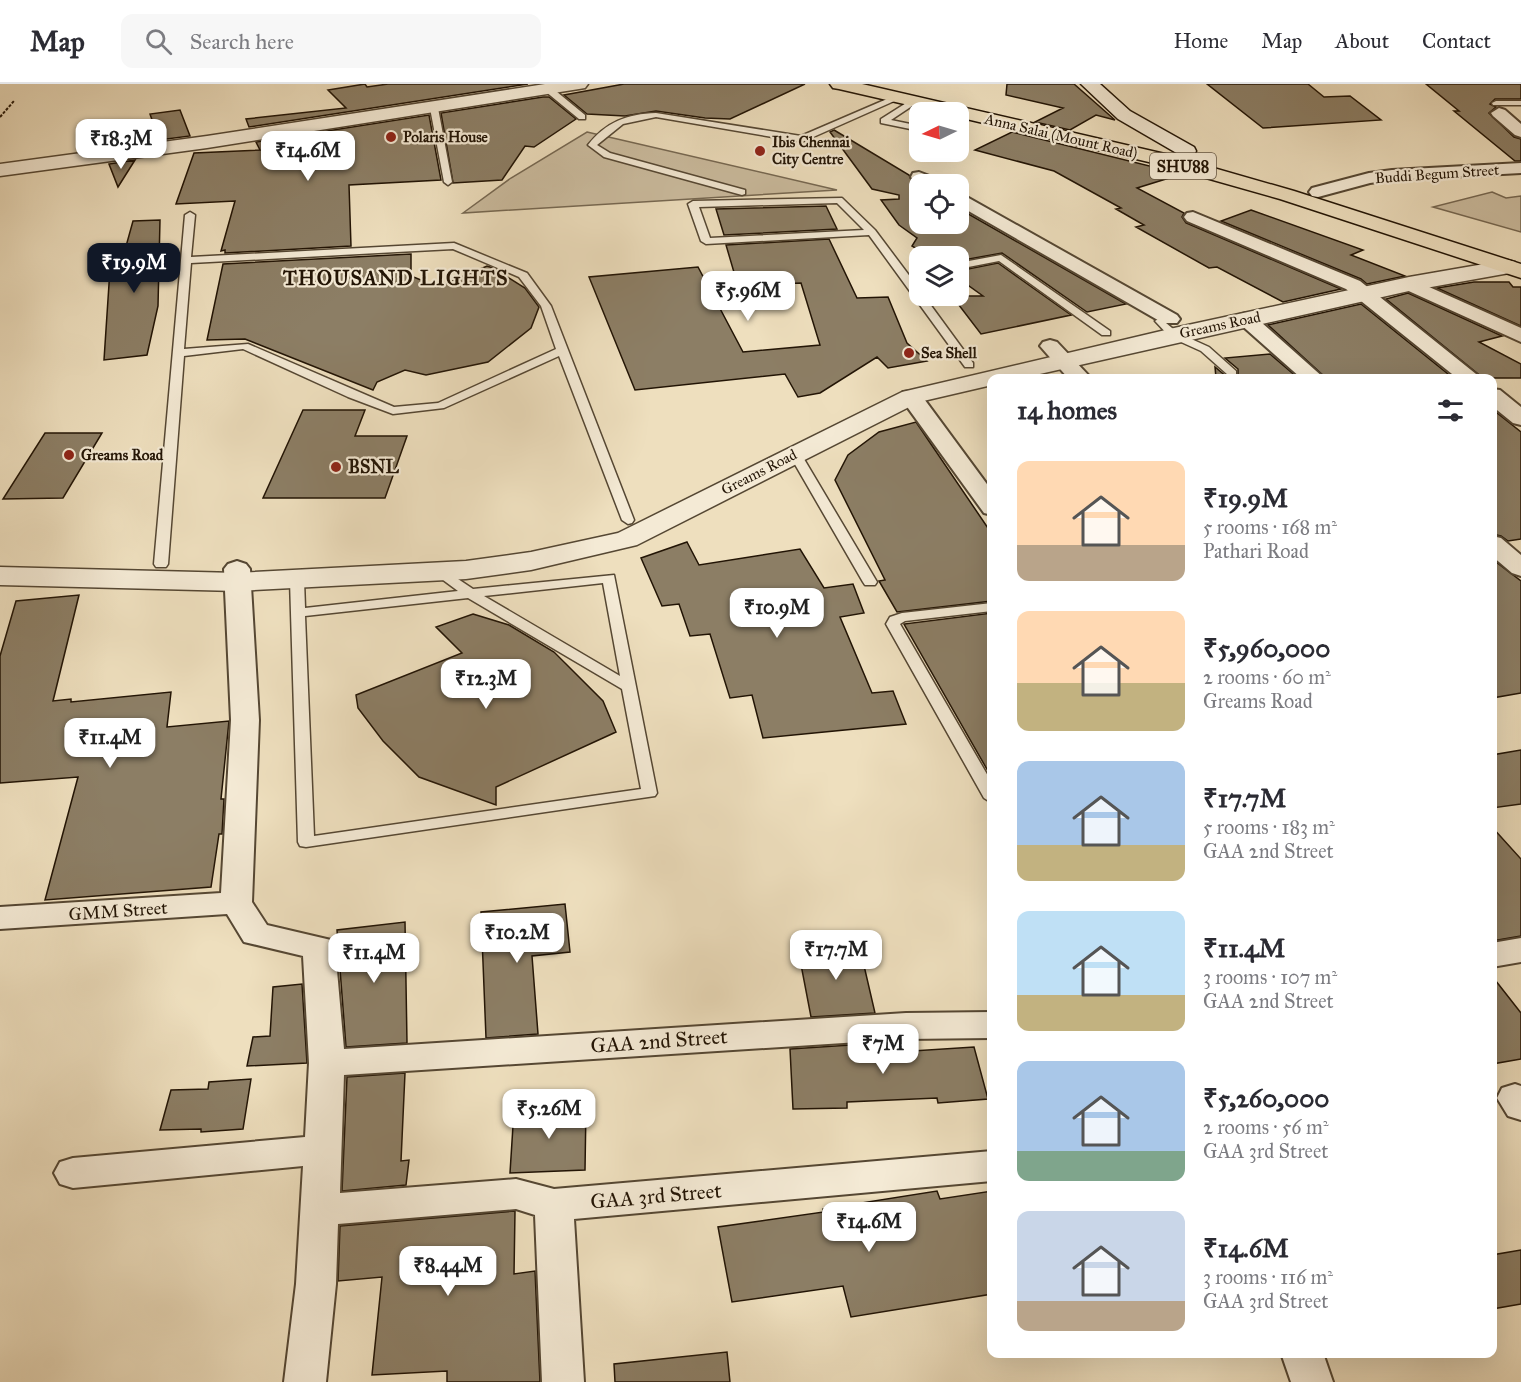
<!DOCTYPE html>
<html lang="en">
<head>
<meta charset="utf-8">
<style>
	body { margin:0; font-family:"IM FELL Great Primer",serif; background:#f7f7f7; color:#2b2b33; height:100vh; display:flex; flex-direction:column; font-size:22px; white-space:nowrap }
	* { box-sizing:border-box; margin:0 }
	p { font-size:20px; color:#7c7c81 }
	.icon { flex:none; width:33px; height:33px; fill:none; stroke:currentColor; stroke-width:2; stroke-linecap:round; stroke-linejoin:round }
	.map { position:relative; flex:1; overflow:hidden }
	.details { position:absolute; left:987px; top:290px; width:510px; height:984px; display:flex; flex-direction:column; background:#fff; border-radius:12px; box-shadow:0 6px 24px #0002 }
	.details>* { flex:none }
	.needle { width:39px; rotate:265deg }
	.buttons { position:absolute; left:909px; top:18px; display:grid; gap:12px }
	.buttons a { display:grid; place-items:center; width:60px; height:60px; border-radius:12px; background:#fff; box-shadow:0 6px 24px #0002; font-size:30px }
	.price { position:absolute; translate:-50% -51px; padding:0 14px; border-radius:12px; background:#fff; color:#222; font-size:20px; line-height:39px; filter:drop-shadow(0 2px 3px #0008) }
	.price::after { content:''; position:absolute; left:50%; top:36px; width:18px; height:14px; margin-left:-9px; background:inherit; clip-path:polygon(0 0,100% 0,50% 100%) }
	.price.current { background:#111827; color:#fff }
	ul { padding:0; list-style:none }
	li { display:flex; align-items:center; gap:18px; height:150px; padding:0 30px }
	li span { display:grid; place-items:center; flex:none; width:168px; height:120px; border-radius:12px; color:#555 }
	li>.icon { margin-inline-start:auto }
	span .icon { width:72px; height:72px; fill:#fffc; stroke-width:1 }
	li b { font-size:26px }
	h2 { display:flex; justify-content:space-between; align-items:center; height:72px; padding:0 30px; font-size:26px }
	header { display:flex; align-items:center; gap:36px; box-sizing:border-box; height:84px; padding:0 30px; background:#fff; border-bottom:2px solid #e1e1e2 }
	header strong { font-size:28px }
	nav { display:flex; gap:33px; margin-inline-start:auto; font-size:21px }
	.search { width:420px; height:54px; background:#f7f7f7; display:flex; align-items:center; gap:15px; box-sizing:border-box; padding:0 21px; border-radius:12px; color:#7c7c81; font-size:22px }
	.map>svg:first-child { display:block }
</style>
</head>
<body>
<header>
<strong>Map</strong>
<div class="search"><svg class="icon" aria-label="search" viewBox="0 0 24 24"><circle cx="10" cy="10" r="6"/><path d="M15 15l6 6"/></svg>Search here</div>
<nav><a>Home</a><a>Map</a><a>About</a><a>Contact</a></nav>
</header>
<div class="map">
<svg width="1521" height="1298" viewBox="0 0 1521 1298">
	<rect width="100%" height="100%" fill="#eedfbe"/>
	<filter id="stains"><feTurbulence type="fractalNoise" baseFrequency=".00333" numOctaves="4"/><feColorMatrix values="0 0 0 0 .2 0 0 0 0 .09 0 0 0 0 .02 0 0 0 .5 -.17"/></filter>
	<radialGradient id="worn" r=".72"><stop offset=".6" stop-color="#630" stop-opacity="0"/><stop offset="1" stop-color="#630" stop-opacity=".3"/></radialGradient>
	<!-- green -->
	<path fill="#cbbc9f" stroke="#766852" stroke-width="1.5" d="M587,48L837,106L463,129L511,94Z
		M1492,108L1506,114L1521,112V148L1433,123Z"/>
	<!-- building -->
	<path fill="#8c7e65" stroke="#221405" stroke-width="1.5" d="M365,0L367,3L388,0H528L249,43L246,35L346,24L328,6Z
		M624,0H805L730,35L705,34L656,27L625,32L587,30L564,11Z
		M1007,0H1074L1115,36L1096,31L1070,46L1035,38L1063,24L1006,11Z
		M1207,0H1308L1324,13L1350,12L1381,36L1263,44Z
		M1426,0H1521V15H1495L1490,20L1496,23L1489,29L1514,53L1521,55V77H1515L1454,27H1459Z
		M543,13H549L576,35L534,63L525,62L502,96L453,99L441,29Z
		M180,26L190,52L159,56L150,30Z
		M429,31L441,96L349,101L351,162L225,169V166L221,167L235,117L176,120L194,69L260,66L256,58Z
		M834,46L909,91L912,98L920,102V140H958V124L1126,220L1087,228L1002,169L958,177V172H928L912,162L917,154L899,141L881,116L899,115V111L872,105L830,48Z
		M1012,48L1182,90L1137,104L1184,129L1182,133L1186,139L1341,205L1283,218L1217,183L1209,184L1136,143L1144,141L1116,125L1121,124L1054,87L975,66Z
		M149,53L146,58L103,64L102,59Z
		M135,76L118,103L109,80Z
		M826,122L837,145L724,151L716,125Z
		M1251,126L1363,166L1351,171L1405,192L1367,200L1361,195L1221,137Z
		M160,136L158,222L147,271L104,276L110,185L120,184L133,137Z
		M829,155L857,214L888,213L907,259L927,277L888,284L877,273L820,309L798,313L785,290L635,306L589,193L698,183L743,268L820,261L801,199L738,202L726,161Z
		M411,170V192L438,203L487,182L493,184L525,204L539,223L531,244L488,278L426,291L405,286L377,298L373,306L245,255L207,256L223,180Z
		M998,179L1071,231L981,250L952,212H983L958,194V187Z
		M1474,198H1509L1513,203H1521V242L1437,204Z
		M1408,209L1502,252L1479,258L1521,280V294H1483L1386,215Z
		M1361,220L1453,294H1326L1268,241Z
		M1270,270L1298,294H1216L1215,283L1227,293H1238V285L1225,274Z
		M1492,325L1521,348V455L1508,457L1501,452L1492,450Z
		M303,326H365L355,352H407L385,414H263Z
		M916,338L992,450V517L897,528L879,497L885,496L835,396L848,371L879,348Z
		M45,349H102L63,414L3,415Z
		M687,458L699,481L800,465L824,504L853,500L864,529L840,533L872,609L893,607L906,640L763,654L752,611L730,614L710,550L690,552L679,520L662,522L641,474Z
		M1492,475L1521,497V609L1492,614Z
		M79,511L53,617L71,615V618L171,608L167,643L229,637L221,715H224L222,750H219L211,803L45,816L78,693L0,699V572L16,517Z
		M992,529V694L904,540Z
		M473,530L509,541L554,568L603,617L616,648L496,703V721L419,693L383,657L358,624L356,611L462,569L436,543Z
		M1521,666V720L1492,724V671Z
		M1492,743L1521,775V852L1492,857Z
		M565,820L570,868L532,872L538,950L486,954L481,828Z
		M405,838L407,959L346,963L337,846Z
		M859,860L875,929L811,933L798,865Z
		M1492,892L1521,929V975L1492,980Z
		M302,900L307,979L247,982L253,953L270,952L273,903Z
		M896,958L897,968L974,963L988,1015L938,1019L937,1014L847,1018V1024L793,1025L790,965Z
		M405,989L401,1077L409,1076L406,1101L342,1107L347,993Z
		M251,995L243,1045L201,1048V1045L160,1046L171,1006L208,1005L209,998Z
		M586,1023L585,1086L510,1089L514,1026Z
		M937,1107L940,1115L992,1107V1210L851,1233L843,1202L732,1218L718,1143L824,1128L823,1125Z
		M515,1127L514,1190L535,1187L540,1298H447V1287L372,1291L382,1193L338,1197L340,1142Z
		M1521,1166V1220L1492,1225V1171Z
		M727,1268L730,1298H615L614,1280Z"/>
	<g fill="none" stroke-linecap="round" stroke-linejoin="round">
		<!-- service casing -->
		<g stroke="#554733" stroke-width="3">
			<path id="service" d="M545,3H551L585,31V35H579L545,7Z
				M894,12L901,14L802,58L656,33L623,40L597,61L610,69L745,106V110L742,111L604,73L588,61C606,38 627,30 656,29L801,52Z
				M911,16L918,18L891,36L920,42V47L881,39V35Z
				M1496,17H1521V21H1493L1492,19Z
				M434,22L438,24L452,98L448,101L444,98L430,24Z
				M842,114L875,146L920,206V212H924L973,279V283H965L869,151L706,160L701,157L688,120L693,117ZM837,119L864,146L710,154L699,123Z
				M190,128L195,131L191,173L454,159L527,189L551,222L634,436L632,439L628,440L622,436L559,272L444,324L393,330L348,313L243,265L184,272L168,480L166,483H156L154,480L185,131ZM453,165L519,193L541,222L556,265L438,319L394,323L248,260L184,265L191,179Z
				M1001,171L1110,247V251H1102L999,177L958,185V179Z
				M1160,234L1178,249L1209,263L1236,287V291H1228L1201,267L1170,253L1155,237Z
				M795,366L801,370L877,498L875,501H865L863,498L789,370Z
				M440,483L473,505L614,491L657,709L655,712L306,763L300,762L298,758L290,496L297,492L304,496L305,524L458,507L435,490L433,487L435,484ZM603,499L620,592L484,512ZM468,514L622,605L641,705L314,752L305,532Z
				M992,519V527L905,537L900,540L992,699V719L984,714L886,540L890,533L902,529Z"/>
		</g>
		<!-- minor casing -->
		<g stroke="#554733" stroke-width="4">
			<path id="minor" d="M1499,24L1505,26L1521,40V53L1515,51L1493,32L1491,29Z
				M1521,79V89L1392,96L1370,99L1318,113L1312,112L1309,108L1312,104L1369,89L1392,86Z
				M919,88L940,96L943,100C932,101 918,103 911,93L913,89Z
				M958,108L1177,231L1180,235L1177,239H1163L958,121Z
				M1193,128L1360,197L1481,294H1457L1346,205L1187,137L1184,133L1187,129Z
				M1409,194L1521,244V258L1402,204L1399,200L1402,196Z
				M1246,229L1253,231L1324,294H1301L1239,239L1236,235L1239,231Z
				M1050,256L1057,258L1091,294H1068L1040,262L1043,258Z
				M1492,305L1500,306L1521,323V341L1513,339L1492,322Z
				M911,307L919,308L992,407V431L984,429L900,313L903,308Z
				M1492,452L1501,454L1521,471V492L1512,489L1492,472Z
				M237,477L246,480L250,485L259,636L252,818L267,841L331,856L335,864L344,965L906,929L992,928V954L906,955L344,991L340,1109L516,1095L554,1105L992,1067V1097L574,1135L584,1298H542L535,1131L516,1125L338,1140L336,1200L326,1298H284L296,1200L303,1082L73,1104L60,1100L54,1089L60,1078L73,1074L305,1053L309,979L303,872L244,858L227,830L0,845V823L221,809L231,636L224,485L228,480Z
				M1521,854V878L1492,883V859Z
				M1515,1000L1521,1002V1036L1508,1032L1497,1014L1502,1004Z
				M1281,1269H1323L1333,1298H1291Z"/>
		</g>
		<!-- tertiary casing -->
		<g stroke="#554733" stroke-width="3">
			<path id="tertiary" d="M545,0H588L585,4L579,5L207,64L0,92V80L207,52Z
				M1507,176L1515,178L1518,183L1515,188L1409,207L1022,294H992V301L919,318L637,461L531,486L466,495L237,507L0,501V483L237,489L466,477L531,468L618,449L902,308L1174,244L1409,193Z"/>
		</g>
		<!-- secondary casing -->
		<g stroke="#221405" stroke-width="3">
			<path id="secondary" d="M1081,0H1100L1130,27L1194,63L1196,67L1194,71H1180L1118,35Z"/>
		</g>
		<!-- primary casing -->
		<g stroke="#221405" stroke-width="3">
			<path id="primary" d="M830,0H862L1165,70L1294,107L1521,180V194L1280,115L1153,79L958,33V28H939L839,5L833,4Z"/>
		</g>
		<!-- path -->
		<path stroke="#221405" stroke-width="2" stroke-dasharray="3 1.5" stroke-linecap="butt" d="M0,33L14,17"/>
		<!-- service -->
		<use href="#service" fill="#f4ead5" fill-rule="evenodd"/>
		<!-- minor -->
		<use href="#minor" fill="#f4ead5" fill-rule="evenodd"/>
		<!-- tertiary -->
		<use href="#tertiary" fill="#f4ead5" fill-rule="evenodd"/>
		<!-- secondary -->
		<use href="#secondary" fill="#f4ead5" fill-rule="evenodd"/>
		<!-- primary -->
		<use href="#primary" fill="#eedfbe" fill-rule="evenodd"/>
	</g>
	<!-- markers -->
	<g fill="#8f2418" stroke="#f4ead5" stroke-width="2">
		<circle cx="391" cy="53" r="6"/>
		<circle cx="760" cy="67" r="6"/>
		<circle cx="909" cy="269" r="6"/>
		<circle cx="69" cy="371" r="6"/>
		<circle cx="336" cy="383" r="6"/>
	</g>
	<g text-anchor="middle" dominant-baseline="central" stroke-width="4.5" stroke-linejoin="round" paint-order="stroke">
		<!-- far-street labels -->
		<g font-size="15" fill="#221405" stroke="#f4ead5">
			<text transform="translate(1061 52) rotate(13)">Anna Salai (Mount Road)</text>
			<text transform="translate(1437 90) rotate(-4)">Buddi Begum Street</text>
			<text transform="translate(1220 241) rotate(-12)">Greams Road</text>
			<text transform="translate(759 388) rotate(-27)">Greams Road</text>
		</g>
		<!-- far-poi labels -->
		<g font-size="15" font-weight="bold" fill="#221405" stroke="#f4ead5" text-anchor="start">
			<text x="403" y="53">Polaris House</text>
			<text x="772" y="58">Ibis Chennai<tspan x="772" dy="17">City Centre</tspan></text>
			<text x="921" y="269">Sea Shell</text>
			<text x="81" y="371">Greams Road</text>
		</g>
		<!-- shield labels -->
		<rect fill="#f4ead5" stroke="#615443" stroke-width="1.5" x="1150" y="69" width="66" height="26" rx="4.5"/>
		<g font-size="16" font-weight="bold" fill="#221405">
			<text x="1183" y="82">SHU88</text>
		</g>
		<!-- poi labels -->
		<g font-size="18" font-weight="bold" fill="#221405" stroke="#f4ead5" text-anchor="start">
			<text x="348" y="383">BSNL</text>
		</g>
		<!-- street labels -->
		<g font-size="18" fill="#221405" stroke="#f4ead5">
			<text transform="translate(118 827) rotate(-4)">GMM Street</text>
		</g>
		<!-- far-district labels -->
		<g font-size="20" font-weight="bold" letter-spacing="1.5" fill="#221405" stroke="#f4ead5">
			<text x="396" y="194">THOUSAND LIGHTS</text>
		</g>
		<!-- near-street labels -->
		<g font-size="21" fill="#221405" stroke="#f4ead5">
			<text transform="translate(659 957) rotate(-4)">GAA 2nd Street</text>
			<text transform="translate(656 1112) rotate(-5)">GAA 3rd Street</text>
		</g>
	</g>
	<rect width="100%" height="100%" filter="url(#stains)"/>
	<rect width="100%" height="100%" fill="url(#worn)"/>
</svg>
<div class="buttons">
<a><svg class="needle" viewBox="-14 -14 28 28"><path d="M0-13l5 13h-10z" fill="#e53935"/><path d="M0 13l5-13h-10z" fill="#7c7c81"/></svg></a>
<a><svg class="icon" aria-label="locate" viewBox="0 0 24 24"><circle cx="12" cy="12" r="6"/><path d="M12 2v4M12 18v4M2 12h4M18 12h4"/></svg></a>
<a><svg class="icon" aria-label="layers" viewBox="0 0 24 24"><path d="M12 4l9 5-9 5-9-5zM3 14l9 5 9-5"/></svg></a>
</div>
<b class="price" style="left:121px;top:86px">₹18.3M</b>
<b class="price" style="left:308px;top:98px">₹14.6M</b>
<b class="price current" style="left:134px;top:210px">₹19.9M</b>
<b class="price" style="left:748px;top:238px">₹5.96M</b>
<b class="price" style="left:777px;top:555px">₹10.9M</b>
<b class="price" style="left:486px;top:626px">₹12.3M</b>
<b class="price" style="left:110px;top:685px">₹11.4M</b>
<b class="price" style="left:517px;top:880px">₹10.2M</b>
<b class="price" style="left:836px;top:897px">₹17.7M</b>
<b class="price" style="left:374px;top:900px">₹11.4M</b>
<b class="price" style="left:883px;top:991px">₹7M</b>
<b class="price" style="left:549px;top:1056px">₹5.26M</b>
<b class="price" style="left:869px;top:1169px">₹14.6M</b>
<b class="price" style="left:448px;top:1213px">₹8.44M</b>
<section class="details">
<h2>14 homes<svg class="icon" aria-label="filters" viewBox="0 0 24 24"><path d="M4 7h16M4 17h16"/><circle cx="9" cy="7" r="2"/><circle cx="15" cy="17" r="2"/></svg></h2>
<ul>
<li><span style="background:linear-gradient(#ffd9b3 70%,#b9a48a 0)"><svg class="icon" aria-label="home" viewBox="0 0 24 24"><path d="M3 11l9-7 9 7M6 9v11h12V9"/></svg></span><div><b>₹19.9M</b><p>5 rooms · 168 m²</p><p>Pathari Road</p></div></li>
<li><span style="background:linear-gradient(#ffd9b3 60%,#c2b280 0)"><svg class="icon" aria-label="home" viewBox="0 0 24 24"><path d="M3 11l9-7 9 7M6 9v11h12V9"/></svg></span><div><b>₹5,960,000</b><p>2 rooms · 60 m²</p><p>Greams Road</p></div></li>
<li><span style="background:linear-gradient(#a9c7e8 70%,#c2b280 0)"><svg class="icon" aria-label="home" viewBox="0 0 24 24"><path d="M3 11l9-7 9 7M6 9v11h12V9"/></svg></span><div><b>₹17.7M</b><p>5 rooms · 183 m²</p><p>GAA 2nd Street</p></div></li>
<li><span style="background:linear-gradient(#bfe0f5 70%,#c2b280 0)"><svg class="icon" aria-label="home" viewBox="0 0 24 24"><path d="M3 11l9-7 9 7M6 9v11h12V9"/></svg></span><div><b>₹11.4M</b><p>3 rooms · 107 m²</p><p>GAA 2nd Street</p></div></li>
<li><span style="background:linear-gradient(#a9c7e8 75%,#7fa58c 0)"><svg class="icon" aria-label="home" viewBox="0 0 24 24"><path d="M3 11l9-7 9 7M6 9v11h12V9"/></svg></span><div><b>₹5,260,000</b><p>2 rooms · 56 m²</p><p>GAA 3rd Street</p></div></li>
<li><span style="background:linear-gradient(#c9d6e8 75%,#b9a48a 0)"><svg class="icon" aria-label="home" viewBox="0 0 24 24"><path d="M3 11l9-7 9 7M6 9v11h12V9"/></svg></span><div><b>₹14.6M</b><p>3 rooms · 116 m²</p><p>GAA 3rd Street</p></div></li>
</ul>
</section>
</div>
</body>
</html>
